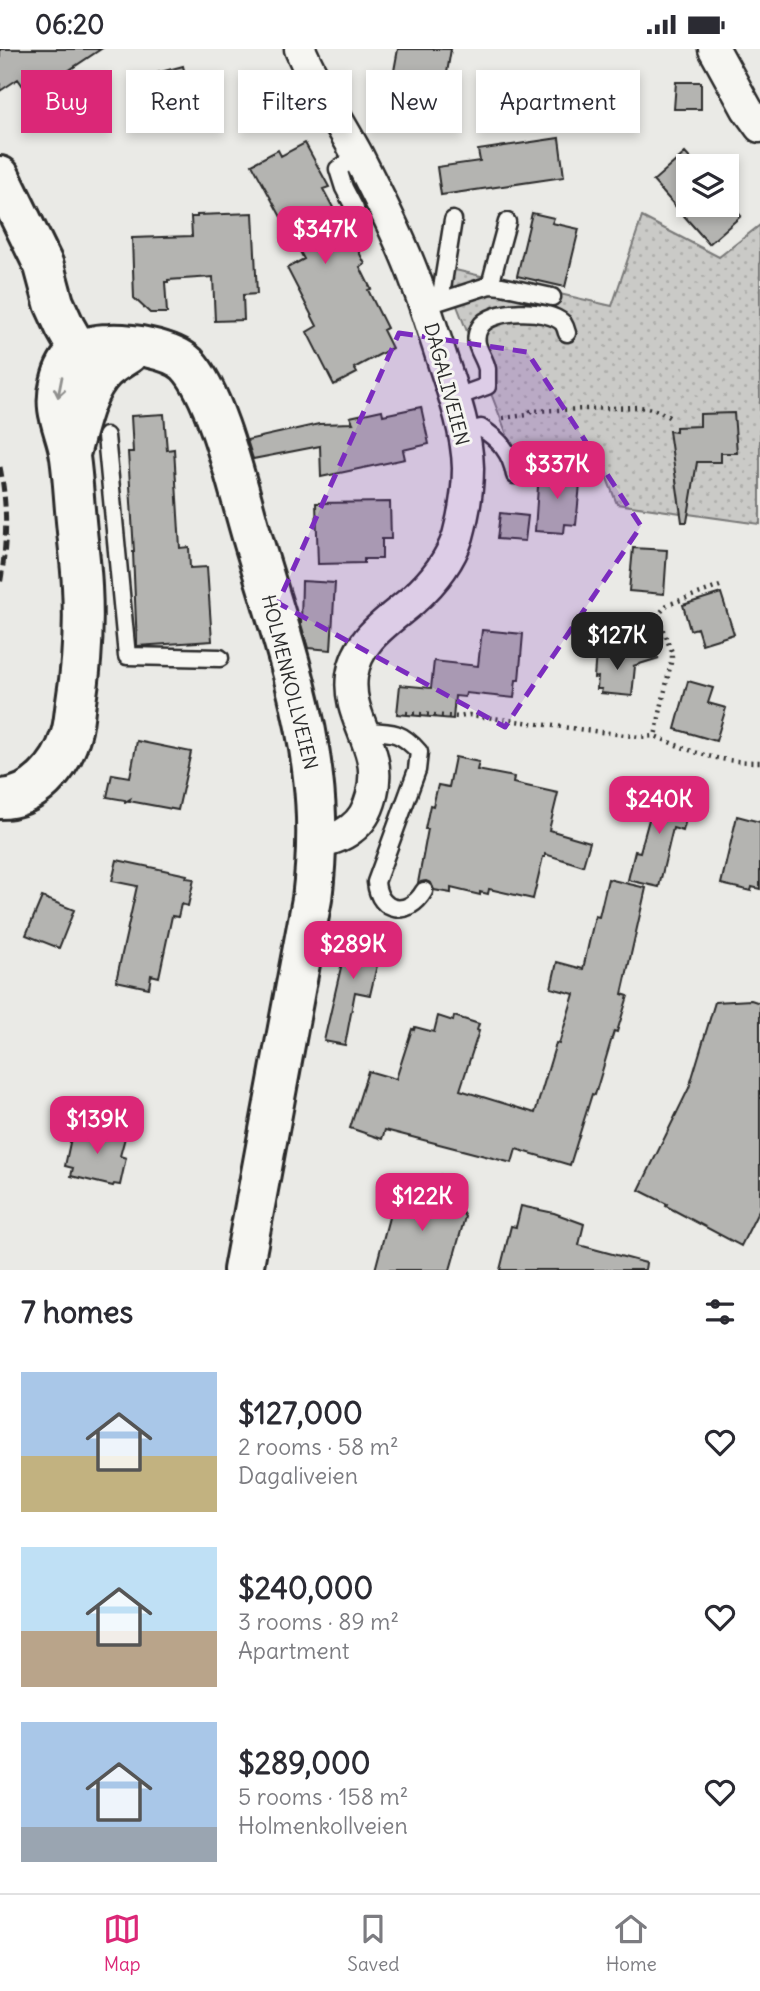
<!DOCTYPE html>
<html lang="en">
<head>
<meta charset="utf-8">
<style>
	body { margin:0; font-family:Delius,sans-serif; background:#f2f2f3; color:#2b2b33; height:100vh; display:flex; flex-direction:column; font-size:26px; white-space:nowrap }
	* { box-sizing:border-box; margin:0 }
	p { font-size:23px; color:#7c7c81 }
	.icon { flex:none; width:38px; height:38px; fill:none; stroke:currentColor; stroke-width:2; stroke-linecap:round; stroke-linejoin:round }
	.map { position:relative; height:1221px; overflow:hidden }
	.drawer { display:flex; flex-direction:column; background:#fff; flex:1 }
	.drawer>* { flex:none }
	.banner { position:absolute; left:21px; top:21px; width:719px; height:63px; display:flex; gap:14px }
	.buttons { position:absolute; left:676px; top:105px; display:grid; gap:14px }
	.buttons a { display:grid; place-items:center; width:63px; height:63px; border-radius:0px; background:#fff; box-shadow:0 4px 10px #0003; font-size:35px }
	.price { position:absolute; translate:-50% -60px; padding:0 16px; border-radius:14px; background:#db2777; color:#fff; font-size:23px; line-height:46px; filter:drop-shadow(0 2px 4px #0008) }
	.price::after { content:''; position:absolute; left:50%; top:42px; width:21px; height:16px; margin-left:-10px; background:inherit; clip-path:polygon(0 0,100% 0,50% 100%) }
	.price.current { background:#222; color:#fff }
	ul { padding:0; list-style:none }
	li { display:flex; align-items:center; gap:21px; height:175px; padding:0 21px }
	li span { display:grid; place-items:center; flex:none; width:196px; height:140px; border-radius:0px; color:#555 }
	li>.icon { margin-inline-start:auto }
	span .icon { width:84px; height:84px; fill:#fffc; stroke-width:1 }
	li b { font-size:30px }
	h2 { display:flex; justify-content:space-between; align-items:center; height:84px; padding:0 21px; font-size:30px }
	.tag { padding:0 24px; border-radius:0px; background:#fff; box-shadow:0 4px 10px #0003; font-size:24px; line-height:63px }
	.tag.current { background:#db2777; color:#fff }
	.status { display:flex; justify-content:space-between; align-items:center; height:49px; padding:0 35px; background:#fff; direction:ltr }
	.status svg { height:19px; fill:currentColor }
	.tab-bar { display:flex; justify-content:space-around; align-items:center; height:98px; border-top:2px solid #e1e1e2; background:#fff; font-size:19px; color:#7c7c81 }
	.tab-bar a { display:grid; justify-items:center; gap:4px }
	.tab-bar .current { color:#db2777 }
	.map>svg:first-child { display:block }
</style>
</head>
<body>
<div class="status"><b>06:20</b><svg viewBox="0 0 49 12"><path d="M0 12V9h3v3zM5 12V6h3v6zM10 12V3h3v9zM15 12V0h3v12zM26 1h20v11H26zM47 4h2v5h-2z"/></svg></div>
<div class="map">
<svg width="760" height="1221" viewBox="0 0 760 1221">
	<defs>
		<pattern id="grass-dots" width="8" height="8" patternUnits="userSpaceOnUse" patternTransform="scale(1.75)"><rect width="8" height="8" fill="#cacac7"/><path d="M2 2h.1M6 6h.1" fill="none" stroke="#aeaeab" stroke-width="1.8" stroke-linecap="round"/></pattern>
	</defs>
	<rect width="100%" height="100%" fill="#eaeae6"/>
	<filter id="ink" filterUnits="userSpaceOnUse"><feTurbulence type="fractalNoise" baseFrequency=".0143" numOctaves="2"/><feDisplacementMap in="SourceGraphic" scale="14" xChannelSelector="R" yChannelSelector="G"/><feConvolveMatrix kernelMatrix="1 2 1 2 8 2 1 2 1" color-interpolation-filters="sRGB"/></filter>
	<g filter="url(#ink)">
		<!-- grass -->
		<path fill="url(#grass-dots)" stroke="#7a7a79" stroke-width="2" d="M642,168L719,208L760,176V475L617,455L594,396H511L442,218L612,257Z"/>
		<!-- building -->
		<path fill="#b4b4b1" stroke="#2b2b2b" stroke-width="2" d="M0,0H101L68,22L70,24L32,50L18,30L0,42Z
			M398,0H451L446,30L394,22Z
			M183,17L186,29L196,26L204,53L194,56L197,68L156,80L153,70L139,74L131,46L145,42L142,28Z
			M676,33H701V60H674Z
			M559,89L564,128L441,146L437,118L480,112L478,101Z
			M305,94L329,138L323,140L336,164L320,173L318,178V183L323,188L328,189L346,182L351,192L353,191L365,215L360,218L371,240L368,241L387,279L383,281L392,299L354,319L357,324L334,336L307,283L317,277L287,219L304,210L252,115L278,101L281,107Z
			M685,104L697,117H688V156H726V151L741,167L709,195L653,132Z
			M253,164L257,245L243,246L244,271L215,272L213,228L168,231V233H165L167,264H150L134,249L132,189L192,187L191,168H197V166Z
			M532,164L554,169L552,174L579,180L565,238L517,227Z
			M421,358L429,395L403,401L405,410L321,428L320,397L253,410L247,391L319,375L353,374L350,368L382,361L383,366Z
			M734,364L737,404H721V413H697L687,473H682L669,382L676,383V378L700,377V365Z
			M164,365L167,401L174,400L180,499L189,498L190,519L207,518L212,592L137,597L133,503H134L128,403H133L131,367Z
			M539,422L581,425L576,476L565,475L564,484L535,482Z
			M390,453L391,490H382V510H364V514L318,515L316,454Z
			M500,464L528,467L525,492L497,490Z
			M633,499L667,501L664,545L629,542Z
			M302,532L335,534L331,601L308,599L301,575Z
			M721,544L734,585L702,595L697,579L690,581L683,556Z
			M482,581L523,585L519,631H516L514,649L466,644L465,648L455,647L453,670L397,665L400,636L431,639L434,612L478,617Z
			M596,603L659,609L633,617H635L632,647L601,644L602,640H597L598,628L594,629Z
			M688,632L713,639L708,654L726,659L716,692L675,680Z
			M137,692L191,703L178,761L129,752L130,750L125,753V751L107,748L112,725L130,728Z
			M455,708L479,713L477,721L514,728L513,734L558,744L549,781L590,793L583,817L545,805V808H543L533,850L489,840L488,845L480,843V846L451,839V844L434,841L431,834L426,832L418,834L428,780H425L430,756L433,757L438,736L449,738Z
			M658,738L692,746L683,782L673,779L659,838L628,831L635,802L640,803Z
			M737,767L760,773V840L752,838L751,842L721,835Z
			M117,811L187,826L186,829L194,830L188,857L181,855L178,868L172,867L159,928L151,926L149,939L116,932L137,837L112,832Z
			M608,830L646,839L622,945L628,947L617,983L614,982L595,1046L592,1045L570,1116L516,1100L512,1114L385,1081L382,1090L350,1079L368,1022L396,1030L412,980L414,981L415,978L434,983L438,967L453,972L454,967L479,975L477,981L479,982L460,1041L535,1064L556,994L559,995L574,945L551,939L557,913L583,920L595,867L599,868Z
			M42,848L74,861L59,899L26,886Z
			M350,879L384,887L370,946L355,943L345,996L324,992Z
			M751,951L760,954V1159L741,1197L666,1157L667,1155L639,1141L689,1039L715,953Z
			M84,1075L126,1085L120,1107L126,1109L120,1136L114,1135L113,1137L71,1127L73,1119L65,1117L71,1089L80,1091Z
			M441,1127L465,1168L450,1221H375L396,1142L435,1152Z
			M521,1157L554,1164L584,1175L579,1196L646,1214L645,1221H500L511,1177L516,1178Z"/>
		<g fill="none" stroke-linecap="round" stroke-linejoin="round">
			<!-- service casing -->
			<g stroke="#2b2b2b" stroke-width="21">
				<path id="service" d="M328,179L353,167L355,160L344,139L338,120L358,107
					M490,236L507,173
					M440,252L453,171
					M425,257L490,236L502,237L552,248
					M454,349L487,337C487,332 487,325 487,320C484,305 470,295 480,278C491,259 548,259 563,274C565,277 566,280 567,284
					M463,383L481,379C500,391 511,404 515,426
					M106,387L127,607L220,609
					M363,682C390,683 400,681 419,703L417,721L376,833C379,865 409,868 424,842"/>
			</g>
			<!-- minor casing -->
			<g stroke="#2b2b2b" stroke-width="35">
				<path id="minor" d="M300,0C315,37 339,71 358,107C374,139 392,173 406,207C421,242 432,279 444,316C455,349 467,384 468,419C468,442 464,465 458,487C450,512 432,534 413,551C388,573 357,590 352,627C348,657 365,680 372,708C378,731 372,765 351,780C341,788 329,791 317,794
					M714,0L747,60L760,78"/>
			</g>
			<!-- secondary casing -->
			<g stroke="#2b2b2b" stroke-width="44">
				<path id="secondary" d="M0,127L44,217L54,254L65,278L78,301L97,314
					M70,405C78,378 84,342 105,321C112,315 120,310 128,305
					M0,750C33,750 61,718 70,688C74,677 74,665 76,653C82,616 84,574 82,537C81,515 78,494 76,472C74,451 73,429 70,408C66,380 52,364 60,334C66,307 82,295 109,295C130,294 171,300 187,315C217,346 238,440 251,484C274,563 304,646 313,728C318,769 317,809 312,850L243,1221"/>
			</g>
			<!-- path -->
			<path stroke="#2b2b2b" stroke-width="4.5" stroke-dasharray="2 5" stroke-linecap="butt" d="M503,369L527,366L531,362L638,358C652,359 661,362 673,371
				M720,537L667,556L660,564V574L672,603V609L655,687C695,704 715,713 760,713
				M406,664L459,668L469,666L640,688L655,687"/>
			<!-- service -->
			<use href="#service" stroke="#f6f6f2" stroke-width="16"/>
			<!-- minor -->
			<use href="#minor" stroke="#f6f6f2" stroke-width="30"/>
			<!-- secondary -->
			<use href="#secondary" stroke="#f6f6f2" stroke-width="38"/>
			<!-- rail -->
			<path stroke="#2b2b2b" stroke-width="5" stroke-dasharray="10 5" stroke-linecap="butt" d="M0,418C8,458 7,496 0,536"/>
		</g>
		<!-- one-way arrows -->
		<defs><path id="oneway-shaft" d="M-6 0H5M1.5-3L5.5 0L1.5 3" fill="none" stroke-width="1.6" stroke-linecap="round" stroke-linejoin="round" transform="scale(1.75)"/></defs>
		<use stroke="#90908e" href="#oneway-shaft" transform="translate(60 338) rotate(101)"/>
	</g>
	<!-- marked area -->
	<path fill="#7b2cbf" fill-opacity="0.2" stroke="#7b2cbf" stroke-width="5" stroke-dasharray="14 9" stroke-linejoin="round" d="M399,284L527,303L641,477L505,678L278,554Z"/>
	<g text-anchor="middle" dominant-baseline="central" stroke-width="6" stroke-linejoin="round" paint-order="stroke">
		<!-- street labels -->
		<g font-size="19" fill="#2b2b2b" stroke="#f6f6f2">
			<text transform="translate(447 335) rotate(75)">DAGALIVEIEN</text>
			<text transform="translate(290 633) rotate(76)">HOLMENKOLLVEIEN</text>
		</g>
	</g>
</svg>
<div class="buttons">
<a><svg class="icon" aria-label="layers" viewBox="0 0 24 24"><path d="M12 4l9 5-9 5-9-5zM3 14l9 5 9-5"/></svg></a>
</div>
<b class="price" style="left:325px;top:217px">$347K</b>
<b class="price" style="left:557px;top:452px">$337K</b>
<b class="price current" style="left:617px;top:623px">$127K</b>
<b class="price" style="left:659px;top:787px">$240K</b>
<b class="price" style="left:353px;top:932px">$289K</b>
<b class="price" style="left:97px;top:1107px">$139K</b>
<b class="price" style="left:422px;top:1184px">$122K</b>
<div class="banner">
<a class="tag current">Buy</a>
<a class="tag">Rent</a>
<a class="tag">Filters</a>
<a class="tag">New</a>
<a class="tag">Apartment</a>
</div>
</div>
<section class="drawer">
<h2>7 homes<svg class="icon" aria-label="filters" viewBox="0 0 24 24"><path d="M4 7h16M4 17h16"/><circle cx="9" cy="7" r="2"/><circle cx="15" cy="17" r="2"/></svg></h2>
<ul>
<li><span style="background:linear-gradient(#a9c7e8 60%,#c2b280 0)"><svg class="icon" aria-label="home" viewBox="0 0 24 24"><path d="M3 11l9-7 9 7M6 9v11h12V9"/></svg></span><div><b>$127,000</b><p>2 rooms · 58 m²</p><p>Dagaliveien</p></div><svg class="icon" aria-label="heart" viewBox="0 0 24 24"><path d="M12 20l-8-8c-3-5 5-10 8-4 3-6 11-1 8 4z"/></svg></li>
<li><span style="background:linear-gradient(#bfe0f5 60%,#b9a48a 0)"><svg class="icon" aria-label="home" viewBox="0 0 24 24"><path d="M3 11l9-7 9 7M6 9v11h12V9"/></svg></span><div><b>$240,000</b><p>3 rooms · 89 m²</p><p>Apartment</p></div><svg class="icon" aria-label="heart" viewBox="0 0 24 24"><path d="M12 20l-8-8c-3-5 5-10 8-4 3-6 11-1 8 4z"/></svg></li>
<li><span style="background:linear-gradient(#a9c7e8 75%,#9aa5b1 0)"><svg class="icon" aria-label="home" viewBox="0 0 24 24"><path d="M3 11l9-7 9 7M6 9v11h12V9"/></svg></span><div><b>$289,000</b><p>5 rooms · 158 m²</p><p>Holmenkollveien</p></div><svg class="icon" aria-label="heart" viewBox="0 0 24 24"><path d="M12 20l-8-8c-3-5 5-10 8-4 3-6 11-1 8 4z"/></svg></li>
</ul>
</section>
<nav class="tab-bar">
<a class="current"><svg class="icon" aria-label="map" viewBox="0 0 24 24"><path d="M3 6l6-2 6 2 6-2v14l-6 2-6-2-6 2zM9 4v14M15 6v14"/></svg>Map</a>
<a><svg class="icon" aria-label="saved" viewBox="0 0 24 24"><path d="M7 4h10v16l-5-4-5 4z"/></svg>Saved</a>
<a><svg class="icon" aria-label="home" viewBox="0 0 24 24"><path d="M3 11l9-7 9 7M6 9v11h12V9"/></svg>Home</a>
</nav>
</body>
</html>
